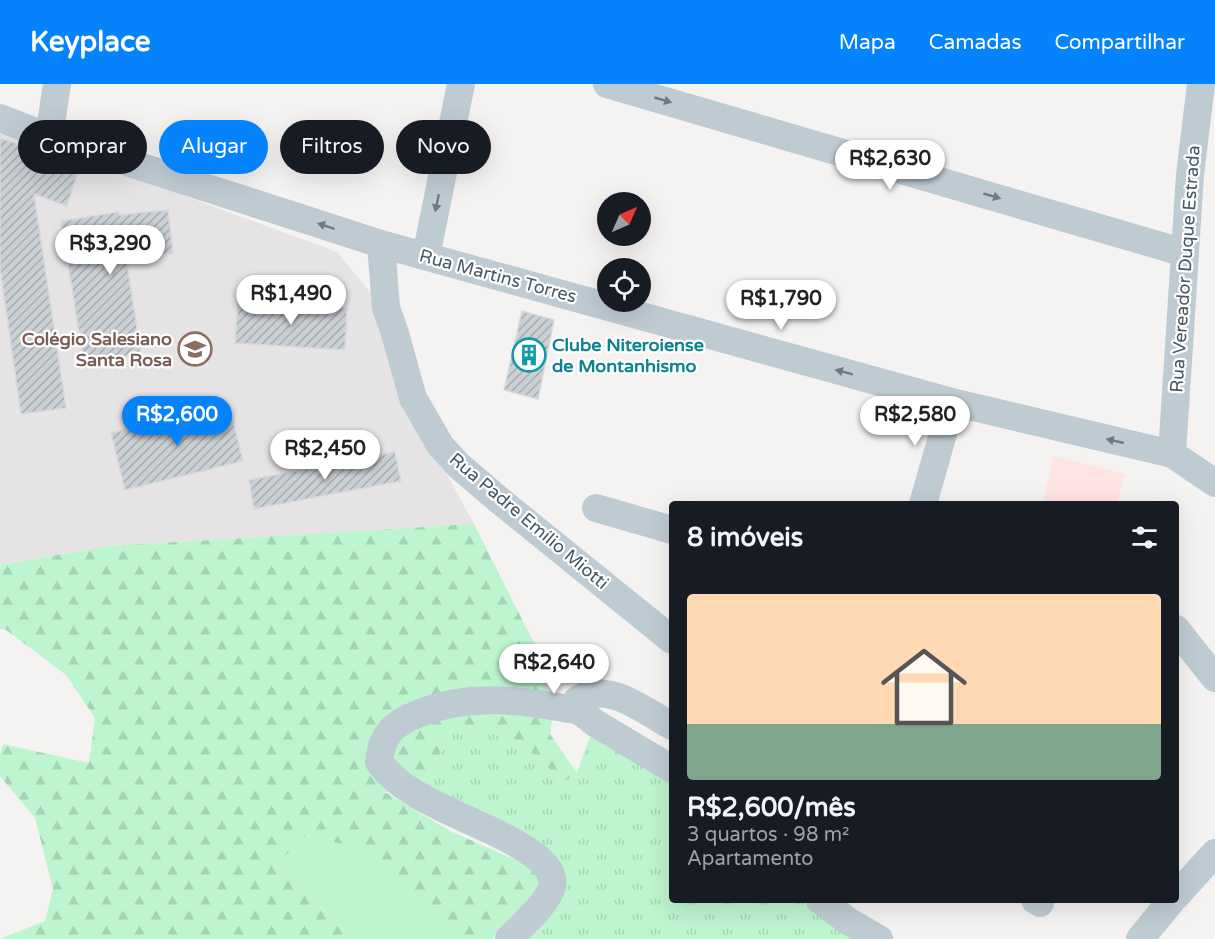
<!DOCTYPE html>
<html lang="pt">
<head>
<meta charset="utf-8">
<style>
	body { margin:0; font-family:"Varela Round",sans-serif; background:#242831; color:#f1f3f6; height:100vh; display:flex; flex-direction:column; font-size:22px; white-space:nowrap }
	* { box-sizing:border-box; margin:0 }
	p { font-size:20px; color:#9ea1a6 }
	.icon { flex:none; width:33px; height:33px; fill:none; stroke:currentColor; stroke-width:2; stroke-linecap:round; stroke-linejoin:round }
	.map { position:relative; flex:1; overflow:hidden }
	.details { position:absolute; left:669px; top:417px; width:510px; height:402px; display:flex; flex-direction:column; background:#171b24; border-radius:6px; box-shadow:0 6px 24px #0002 }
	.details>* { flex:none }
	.banner { position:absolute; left:18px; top:36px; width:561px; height:54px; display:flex; gap:12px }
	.needle { width:39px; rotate:45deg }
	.buttons { position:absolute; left:597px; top:108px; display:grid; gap:12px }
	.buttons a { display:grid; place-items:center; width:54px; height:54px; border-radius:50%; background:#171b24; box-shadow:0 6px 24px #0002; font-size:30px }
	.price { position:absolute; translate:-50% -51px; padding:0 14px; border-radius:21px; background:#fff; color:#222; font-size:20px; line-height:39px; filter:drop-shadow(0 2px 3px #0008) }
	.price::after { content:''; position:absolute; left:50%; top:36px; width:18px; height:14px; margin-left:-9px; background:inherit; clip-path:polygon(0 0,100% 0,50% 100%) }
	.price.selected { background:#0483fc; color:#fff }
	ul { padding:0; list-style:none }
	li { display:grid; align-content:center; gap:12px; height:318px; padding:0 18px }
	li+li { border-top:2px solid #363941 }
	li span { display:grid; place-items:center; height:186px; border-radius:6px; color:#555 }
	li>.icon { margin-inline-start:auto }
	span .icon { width:108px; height:108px; fill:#fffc; stroke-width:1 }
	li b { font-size:26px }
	h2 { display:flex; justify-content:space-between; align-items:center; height:72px; padding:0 18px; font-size:26px }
	.pill { padding:0 21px; border-radius:27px; background:#171b24; box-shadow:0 6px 24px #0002; font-size:21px; line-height:54px }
	.pill.selected { background:#0483fc; color:#fff }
	header { display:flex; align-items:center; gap:36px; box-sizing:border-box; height:84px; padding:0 30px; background:#0483fc; color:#fff }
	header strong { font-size:28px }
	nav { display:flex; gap:33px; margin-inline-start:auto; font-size:21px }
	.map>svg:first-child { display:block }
</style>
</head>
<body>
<header>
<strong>Keyplace</strong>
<nav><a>Mapa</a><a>Camadas</a><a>Compartilhar</a></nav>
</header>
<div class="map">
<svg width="1215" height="855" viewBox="0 0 1215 855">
	<defs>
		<pattern id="grass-tufts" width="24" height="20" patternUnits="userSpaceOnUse" patternTransform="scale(1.5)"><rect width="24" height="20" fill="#bdf5cf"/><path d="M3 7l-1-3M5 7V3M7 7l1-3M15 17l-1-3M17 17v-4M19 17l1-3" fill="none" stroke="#a4d4b4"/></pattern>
		<pattern id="forest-firs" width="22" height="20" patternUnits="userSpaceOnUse" patternTransform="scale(1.5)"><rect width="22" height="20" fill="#bdf5cf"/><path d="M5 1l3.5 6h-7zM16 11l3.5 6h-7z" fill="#a4d4b4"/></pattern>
		<pattern id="building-hatch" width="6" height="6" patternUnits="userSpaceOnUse" patternTransform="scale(1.5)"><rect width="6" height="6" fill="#cbd0d5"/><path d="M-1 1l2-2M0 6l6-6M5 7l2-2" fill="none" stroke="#a7acb0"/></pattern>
	</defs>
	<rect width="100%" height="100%" fill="#f5f2f2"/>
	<!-- education -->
	<path fill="#e6e3e4" d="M0,44L337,168L371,209L409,321L474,440L109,462L0,481Z"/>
	<!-- medical -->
	<path fill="#fee3e2" d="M1053,372L1125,390L1117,420H1043Z"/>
	<!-- grass -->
	<path fill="url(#grass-tufts)" d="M456,639L518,657L564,698L577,688L595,639L672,685V816H820L879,855H509L553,795L414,709L424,696Z"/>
	<!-- forest -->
	<path fill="url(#forest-firs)" d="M474,440L537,565L553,630L550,650L577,689L564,698L518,657L456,639L424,696L385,708L450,747L525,780L544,795L498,852L493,855H456L350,761L276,783L355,855H0L45,837L53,805L35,734L0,692V671L3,660L89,679L95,634L66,591L5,545H0V481L109,462Z"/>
	<!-- park -->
	<path fill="#bdf5cf" d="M304,753L350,761L456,855H355L275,782Z"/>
	<!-- building -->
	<path fill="url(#building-hatch)" stroke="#d6d9de" stroke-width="1.5" d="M0,54L80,82L67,122L34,110L66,324L21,330L0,184Z
		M168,126L173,169L126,174L141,270L84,279L68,180H65L61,137L118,128L119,131Z
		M238,217L347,224L345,266L235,259Z
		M522,227L554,236L538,315L504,306Z
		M229,320L243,377L125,406L111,349Z
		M395,368L401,397L254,425L249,396Z"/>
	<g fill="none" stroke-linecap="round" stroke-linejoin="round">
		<!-- minor -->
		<path stroke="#bfcbd3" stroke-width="28" d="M607,0L1185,169
			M0,34L49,53L381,160L952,318L1172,370L1215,399
			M49,53L57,0
			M381,160L386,224L394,246L413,314L440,361L458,381L499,416L672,556
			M426,172L461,0
			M1172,370L1190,91L1201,0
			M923,420L952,318
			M596,424L672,446
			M1176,545L1215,594
			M672,642C644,627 608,596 577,616L580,627L595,639L672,685
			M1176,812L1215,769
			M820,816L848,837L879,855
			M1035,816L1040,819
			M509,855C520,843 549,818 552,802C554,791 547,782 539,775C505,747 450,732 413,708C399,700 389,691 379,678C382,648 395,639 420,629C472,608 526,617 580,627
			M1140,855L1172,816"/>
	</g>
	<!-- one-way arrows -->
	<defs><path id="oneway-solid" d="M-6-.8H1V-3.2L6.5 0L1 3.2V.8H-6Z" transform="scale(1.5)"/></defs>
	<g fill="#6b7a84">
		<use href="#oneway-solid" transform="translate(663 16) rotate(16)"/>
		<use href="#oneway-solid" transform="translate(992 112) rotate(16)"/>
		<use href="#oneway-solid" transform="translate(437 119) rotate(102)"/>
		<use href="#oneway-solid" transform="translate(326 142) rotate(-162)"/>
		<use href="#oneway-solid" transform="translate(844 288) rotate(-165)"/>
		<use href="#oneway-solid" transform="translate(1115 357) rotate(-167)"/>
	</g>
	<!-- icons -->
	<defs>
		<g id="school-ring" transform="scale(1.725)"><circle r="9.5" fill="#fff" stroke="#8d6e63" stroke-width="1.5"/><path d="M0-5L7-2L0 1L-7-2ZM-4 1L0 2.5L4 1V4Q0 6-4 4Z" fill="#8d6e63"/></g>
		<g id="building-ring" transform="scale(1.725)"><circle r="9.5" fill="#fff" stroke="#0f9aa8" stroke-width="1.5"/><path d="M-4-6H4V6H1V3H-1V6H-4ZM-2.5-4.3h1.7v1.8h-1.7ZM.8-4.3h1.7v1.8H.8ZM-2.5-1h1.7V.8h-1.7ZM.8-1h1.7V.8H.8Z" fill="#0f9aa8"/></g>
	</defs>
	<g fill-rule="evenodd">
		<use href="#school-ring" x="195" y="265"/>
		<use href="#building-ring" x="529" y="271"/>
	</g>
	<g text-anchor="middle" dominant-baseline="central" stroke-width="4.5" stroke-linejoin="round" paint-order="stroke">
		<!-- street labels -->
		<g font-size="18" fill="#475862" stroke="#fff">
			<text transform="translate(1185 185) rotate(-86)">Rua Vereador Duque Estrada</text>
			<text transform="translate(498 192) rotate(15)">Rua Martins Torres</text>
			<text transform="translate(529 437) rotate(40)">Rua Padre Emílio Miotti</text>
		</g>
		<!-- education labels -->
		<g font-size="18" font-weight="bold" fill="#785e54" stroke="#fff" text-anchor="end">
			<text x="172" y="255">Colégio Salesiano<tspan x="172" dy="21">Santa Rosa</tspan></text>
		</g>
		<!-- culture labels -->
		<g font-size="18" font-weight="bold" fill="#0d838f" stroke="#fff" text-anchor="start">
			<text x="552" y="261">Clube Niteroiense<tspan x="552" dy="21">de Montanhismo</tspan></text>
		</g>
	</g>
</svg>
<div class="buttons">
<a><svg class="needle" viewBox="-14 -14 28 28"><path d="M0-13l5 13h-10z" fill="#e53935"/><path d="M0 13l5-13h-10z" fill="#9ea1a6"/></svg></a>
<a><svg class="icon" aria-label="locate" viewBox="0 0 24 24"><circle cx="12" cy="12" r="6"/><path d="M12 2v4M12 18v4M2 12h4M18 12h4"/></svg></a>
</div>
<b class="price" style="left:890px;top:107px">R$2,630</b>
<b class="price" style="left:110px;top:192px">R$3,290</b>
<b class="price" style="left:291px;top:242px">R$1,490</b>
<b class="price" style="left:781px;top:247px">R$1,790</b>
<b class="price selected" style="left:177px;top:363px">R$2,600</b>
<b class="price" style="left:915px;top:363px">R$2,580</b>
<b class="price" style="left:325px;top:397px">R$2,450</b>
<b class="price" style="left:554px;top:611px">R$2,640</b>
<div class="banner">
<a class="pill">Comprar</a>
<a class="pill selected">Alugar</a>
<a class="pill">Filtros</a>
<a class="pill">Novo</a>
</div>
<section class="details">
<h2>8 imóveis<svg class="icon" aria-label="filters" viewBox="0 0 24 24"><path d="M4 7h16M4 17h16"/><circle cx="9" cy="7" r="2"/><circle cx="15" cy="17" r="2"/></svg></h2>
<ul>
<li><span style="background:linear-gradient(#ffd9b3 70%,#7fa58c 0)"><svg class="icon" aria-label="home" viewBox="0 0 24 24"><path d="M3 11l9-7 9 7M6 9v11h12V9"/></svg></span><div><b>R$2,600/mês</b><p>3 quartos · 98 m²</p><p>Apartamento</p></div></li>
</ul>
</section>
</div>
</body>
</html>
